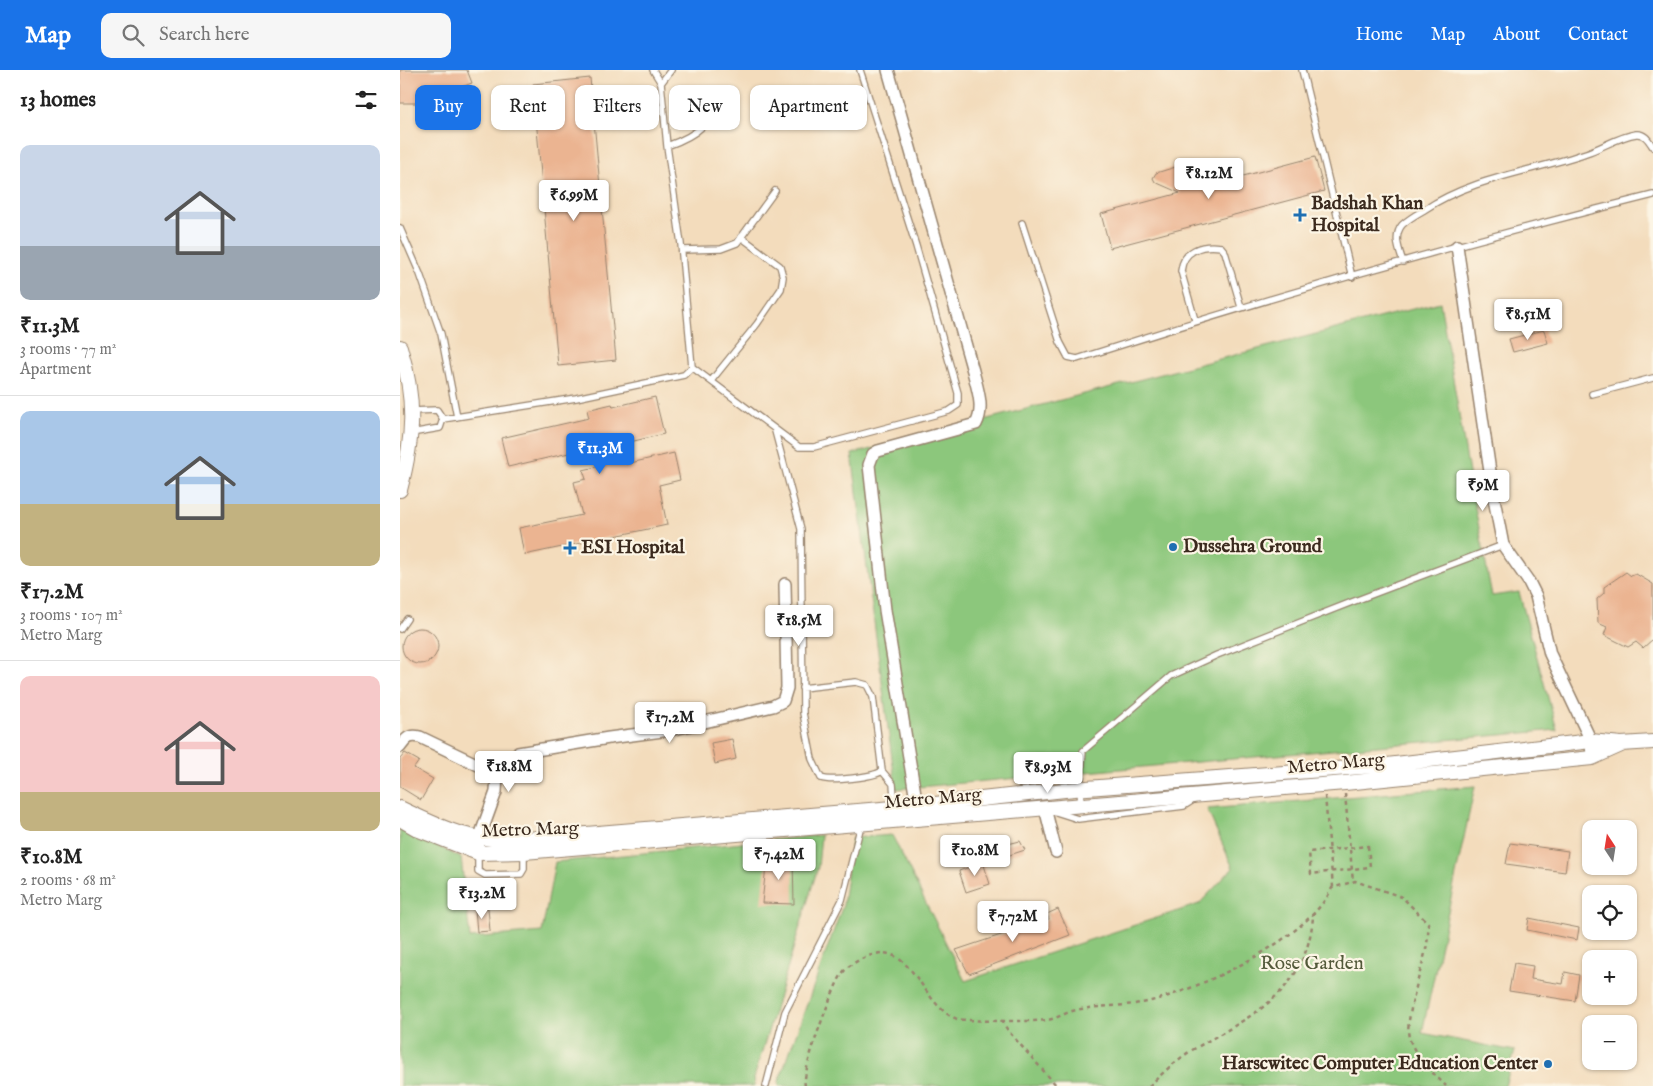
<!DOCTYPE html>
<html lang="en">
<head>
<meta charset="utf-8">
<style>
	body { margin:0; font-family:"IM FELL English",serif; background:#f6f6f6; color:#222; height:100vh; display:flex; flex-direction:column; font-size:19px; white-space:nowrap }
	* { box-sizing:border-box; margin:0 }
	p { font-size:16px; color:#767676 }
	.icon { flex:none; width:28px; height:28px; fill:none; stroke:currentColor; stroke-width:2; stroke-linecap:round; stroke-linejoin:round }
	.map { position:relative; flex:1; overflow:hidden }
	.details { display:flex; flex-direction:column; background:#fff; width:400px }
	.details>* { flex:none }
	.guide { position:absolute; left:15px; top:15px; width:475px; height:45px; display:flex; gap:10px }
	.needle { width:32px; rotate:348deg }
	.tools { position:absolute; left:1182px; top:750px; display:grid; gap:10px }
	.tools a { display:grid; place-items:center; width:55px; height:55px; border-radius:10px; background:#fff; box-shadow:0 1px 4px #0004; font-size:25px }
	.price { position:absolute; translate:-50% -42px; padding:0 11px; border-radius:5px; background:#fff; color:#222; font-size:16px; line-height:32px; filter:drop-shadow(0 1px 2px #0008) }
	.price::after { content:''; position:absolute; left:50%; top:30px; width:15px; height:11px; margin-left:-8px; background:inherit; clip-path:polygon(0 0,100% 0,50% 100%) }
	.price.current { background:#1a73e8; color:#fff }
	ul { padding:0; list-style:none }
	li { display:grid; align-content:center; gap:10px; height:265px; padding:0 20px }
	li+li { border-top:1px solid #e0e0e0 }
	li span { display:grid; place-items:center; height:155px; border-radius:10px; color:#555 }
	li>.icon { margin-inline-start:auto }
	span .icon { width:90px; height:90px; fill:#fffc; stroke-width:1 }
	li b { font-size:21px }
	h2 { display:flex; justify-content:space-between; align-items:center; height:60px; padding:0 20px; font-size:21px }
	.tag { padding:0 18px; border-radius:10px; background:#fff; box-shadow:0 1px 4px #0004; font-size:18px; line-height:45px }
	.tag.current { background:#1a73e8; color:#fff }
	header { display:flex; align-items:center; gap:30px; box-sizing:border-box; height:70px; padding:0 25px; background:#1a73e8; color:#fff }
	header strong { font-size:24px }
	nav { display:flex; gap:28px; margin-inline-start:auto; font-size:18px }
	.search { width:350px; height:45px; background:#f6f6f6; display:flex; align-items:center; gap:12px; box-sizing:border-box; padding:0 18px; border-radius:10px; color:#767676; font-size:19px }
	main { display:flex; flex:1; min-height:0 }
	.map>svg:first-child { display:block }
</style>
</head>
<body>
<header>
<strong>Map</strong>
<div class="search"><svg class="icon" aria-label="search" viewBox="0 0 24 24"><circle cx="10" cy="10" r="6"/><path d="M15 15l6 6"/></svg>Search here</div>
<nav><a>Home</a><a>Map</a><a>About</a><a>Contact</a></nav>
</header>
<main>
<section class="details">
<h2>13 homes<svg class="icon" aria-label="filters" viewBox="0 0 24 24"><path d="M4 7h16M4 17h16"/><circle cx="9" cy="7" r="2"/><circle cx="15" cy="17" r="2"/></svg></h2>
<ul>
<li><span style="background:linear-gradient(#c9d6e8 65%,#9aa5b1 0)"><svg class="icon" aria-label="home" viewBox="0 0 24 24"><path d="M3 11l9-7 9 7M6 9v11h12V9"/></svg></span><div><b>₹11.3M</b><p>3 rooms · 77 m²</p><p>Apartment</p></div></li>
<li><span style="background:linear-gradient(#a9c7e8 60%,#c2b280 0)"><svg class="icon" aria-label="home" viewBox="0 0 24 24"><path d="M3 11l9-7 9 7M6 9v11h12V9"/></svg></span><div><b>₹17.2M</b><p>3 rooms · 107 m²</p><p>Metro Marg</p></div></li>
<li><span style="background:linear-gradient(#f6c9c9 75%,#c2b280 0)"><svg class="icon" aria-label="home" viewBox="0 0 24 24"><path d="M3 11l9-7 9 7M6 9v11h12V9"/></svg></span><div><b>₹10.8M</b><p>2 rooms · 68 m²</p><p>Metro Marg</p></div></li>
</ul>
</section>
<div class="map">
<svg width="1253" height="1016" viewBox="0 0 1253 1016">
	<rect width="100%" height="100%" fill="#fcf5e5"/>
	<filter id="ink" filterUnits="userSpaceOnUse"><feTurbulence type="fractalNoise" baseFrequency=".02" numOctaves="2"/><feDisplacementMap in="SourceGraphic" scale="10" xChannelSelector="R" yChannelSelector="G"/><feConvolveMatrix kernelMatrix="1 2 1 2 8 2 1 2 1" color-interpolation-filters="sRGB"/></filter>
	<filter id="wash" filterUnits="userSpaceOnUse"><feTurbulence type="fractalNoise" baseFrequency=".0096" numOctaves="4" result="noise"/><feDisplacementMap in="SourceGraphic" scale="20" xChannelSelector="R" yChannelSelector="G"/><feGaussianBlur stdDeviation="1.12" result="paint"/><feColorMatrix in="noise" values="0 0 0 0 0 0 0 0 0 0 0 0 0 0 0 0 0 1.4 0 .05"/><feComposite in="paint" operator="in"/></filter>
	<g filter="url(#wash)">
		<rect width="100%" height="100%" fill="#f3dcbc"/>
		<!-- green -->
		<path fill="#8cc77c" stroke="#64784d" d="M1040,232L1074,432L1092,526L1119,522L1157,660L496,719L452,384Z
			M1075,716L1022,963L1115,981L1105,1016H379V1011L443,835L452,768L492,765L565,911L799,834L833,798L807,739Z
			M0,757L61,788L70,868L142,862L155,792L421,765L418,797L354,1008L355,1016H0Z"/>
		<g id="blocks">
			<!-- building -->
			<path fill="#ebb491" d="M0,0H67L72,13L37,26L35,33H0Z
				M190,8L216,290L158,296L133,14Z
				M915,87L924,121L710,178L701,144L780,123L755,112L753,108L756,103L792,92L798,118Z
				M1144,260L1148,273L1113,282L1109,269Z
				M255,327L264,364L221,374L226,394L274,383L280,410L259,415L267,455L124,485L119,458L182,445L174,412L186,409L183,400L200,396L195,377L108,397L101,368L189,348L187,340L212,334L213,337Z
				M1226,502L1231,506L1236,504L1253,514V569L1243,578L1236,572L1228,577L1204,565L1207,557L1198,553L1197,529L1204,523V517Z
				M2 576a18 18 0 1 1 36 0a18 18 0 1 1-36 0Z
				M332,669L336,689L315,694L311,673Z
				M5,683L19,691L14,698L33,709L21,730L0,717V689Z
				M620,771L625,780L591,791L589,785L601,779L600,776Z
				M1110,773L1168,781L1165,802L1106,794Z
				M367,787H393L394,834L362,833Z
				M583,792L590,814L566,822L559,801Z
				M88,838L90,861L77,862L75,839Z
				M658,839L670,865L569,904L556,880L649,849L647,844Z
				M1129,848L1179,858L1177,870L1127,860Z
				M1114,893L1133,896L1131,909L1163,914L1165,902L1179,905L1175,931L1109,921Z"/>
		</g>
	</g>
	<g filter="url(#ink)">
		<use href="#blocks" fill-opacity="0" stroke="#97836d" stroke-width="1"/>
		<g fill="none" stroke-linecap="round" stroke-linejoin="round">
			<!-- service casing -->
			<g stroke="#97836d" stroke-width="8">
				<path id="service" d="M902,0L952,207
					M261,13L271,0
					M267,76C303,63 308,53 326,21
					M622,153L660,272L668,287L677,289C867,228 1059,173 1253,125
					M0,158L20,204L41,264L57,347
					M282,180L321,179L337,173L375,121
					M1003,192C999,180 993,166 1002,155C1008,149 1017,144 1024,140C1073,107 1132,102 1186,83C1202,78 1220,66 1236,64C1245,63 1249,71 1253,77
					M795,250L781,201C783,180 802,174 821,177L825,182L841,237
					M292,297L399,377H414L549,341L558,335V323L516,176L460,0
					M311,311L357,254L381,219L383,207L380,196L341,167
					M1192,324L1253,308
					M12,341L37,340L43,349
					M43,349L176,328L284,305L292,297L281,174L267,76L261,13L253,0
					M375,361L401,459L403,643L412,689L421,708C431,712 474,707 482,701
					M11,363L40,358L43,349
					M0,559L7,549
					M402,618L456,612L467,615L473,627L482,701L493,714L495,738
					M681,734L680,718L683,681L771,606L817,585L952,532L1103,475
					M656,742L678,749L784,736L795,729
					M78,783V801L85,805L121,804L124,799V782
					M366,1016L385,942L442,830L461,755"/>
			</g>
			<!-- minor casing -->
			<g stroke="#97836d" stroke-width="14">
				<path id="minor" d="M488,0L573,301C577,318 585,338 576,354L478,381L473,384L469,395L485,540L517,736
					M1057,176L1094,429L1103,475L1129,512L1136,526L1150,584L1191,671L1192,688
					M0,677C6,669 9,664 20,667L97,704
					M645,738L656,782
					M78,783L79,769L96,722L97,704L105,693L118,683L209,668L270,660L373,636L383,631L387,618L385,514"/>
			</g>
			<!-- tertiary casing -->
			<g stroke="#97836d" stroke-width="16">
				<path id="tertiary" d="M0,277C16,330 14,367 0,420
					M0,738C42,758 67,771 115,770L517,736L674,719L987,695L1191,671L1221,674L1253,672
					M0,749L19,760L78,783L124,782L945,713L1192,688L1221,675"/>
			</g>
			<!-- path -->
			<path stroke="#97836d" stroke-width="2.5" stroke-dasharray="4 4" stroke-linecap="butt" d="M945,724L953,812
				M925,726L933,817
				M968,776L970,797L911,804L909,782Z
				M601,950L609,962L657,1016
				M405,1016C401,1003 434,911 445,900C452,892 472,883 483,883C515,885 526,938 557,949C564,951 638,952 647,950C657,949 666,942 676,940C700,935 726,937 751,931C803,918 909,868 932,818L955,811L1002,827L1028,853C1029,869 1026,880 1022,895C1018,909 1005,955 1009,967C1014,986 1033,1003 1046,1016
				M749,1016C763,1003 777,989 794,979C852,945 906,924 913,847"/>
			<!-- service -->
			<use href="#service" stroke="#fff" stroke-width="5.5"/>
			<!-- minor -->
			<use href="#minor" stroke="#fff" stroke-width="11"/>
			<!-- tertiary -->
			<use href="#tertiary" stroke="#fff" stroke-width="14"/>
		</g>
	</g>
	<!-- markers -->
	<g fill="#1f6fb2" stroke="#fcf5e5" stroke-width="2">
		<path d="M897.5 137.5h5v5h5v5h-5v5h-5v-5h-5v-5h5z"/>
		<circle cx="773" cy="477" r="5"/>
		<path d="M167.5 470.5h5v5h5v5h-5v5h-5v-5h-5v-5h5z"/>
		<circle cx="1148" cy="994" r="5"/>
	</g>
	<g text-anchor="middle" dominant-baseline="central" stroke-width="4.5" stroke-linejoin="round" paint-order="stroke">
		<!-- poi labels -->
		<g font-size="19" font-weight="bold" fill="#3b2a1e" stroke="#fcf5e5" text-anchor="start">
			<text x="911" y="134">Badshah Khan<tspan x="911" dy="22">Hospital</tspan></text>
			<text x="783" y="477">Dussehra Ground</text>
			<text x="181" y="478">ESI Hospital</text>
			<text x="1138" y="994" text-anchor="end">Harscwitec Computer Education Center</text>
		</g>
		<!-- street labels -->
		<g font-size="19" fill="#3b2a1e" stroke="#fcf5e5">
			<text transform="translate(936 694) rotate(-5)">Metro Marg</text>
			<text transform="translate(533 729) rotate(-5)">Metro Marg</text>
			<text transform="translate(130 760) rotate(-2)">Metro Marg</text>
		</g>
		<!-- park labels -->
		<g font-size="19" fill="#53593a" stroke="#fcf5e5">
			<text x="912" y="894">Rose Garden</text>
		</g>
	</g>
</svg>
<div class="tools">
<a><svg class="needle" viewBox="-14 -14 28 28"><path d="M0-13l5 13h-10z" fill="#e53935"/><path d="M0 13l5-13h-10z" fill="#767676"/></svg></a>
<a><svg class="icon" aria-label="locate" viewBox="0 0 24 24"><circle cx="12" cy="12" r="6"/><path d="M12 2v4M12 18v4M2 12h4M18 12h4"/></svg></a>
<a>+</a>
<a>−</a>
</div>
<b class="price" style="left:809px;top:130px">₹8.12M</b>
<b class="price" style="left:174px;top:152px">₹6.99M</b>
<b class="price" style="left:1128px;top:271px">₹8.51M</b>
<b class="price current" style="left:200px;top:405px">₹11.3M</b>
<b class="price" style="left:1083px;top:442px">₹9M</b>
<b class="price" style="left:399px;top:577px">₹18.5M</b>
<b class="price" style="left:270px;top:674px">₹17.2M</b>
<b class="price" style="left:109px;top:723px">₹18.8M</b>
<b class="price" style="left:648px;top:724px">₹8.93M</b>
<b class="price" style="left:575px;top:807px">₹10.8M</b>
<b class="price" style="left:379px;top:811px">₹7.42M</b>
<b class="price" style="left:82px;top:850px">₹13.2M</b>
<b class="price" style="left:613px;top:873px">₹7.72M</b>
<div class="guide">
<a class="tag current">Buy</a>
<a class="tag">Rent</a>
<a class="tag">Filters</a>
<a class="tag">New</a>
<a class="tag">Apartment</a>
</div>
</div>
</main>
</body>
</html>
